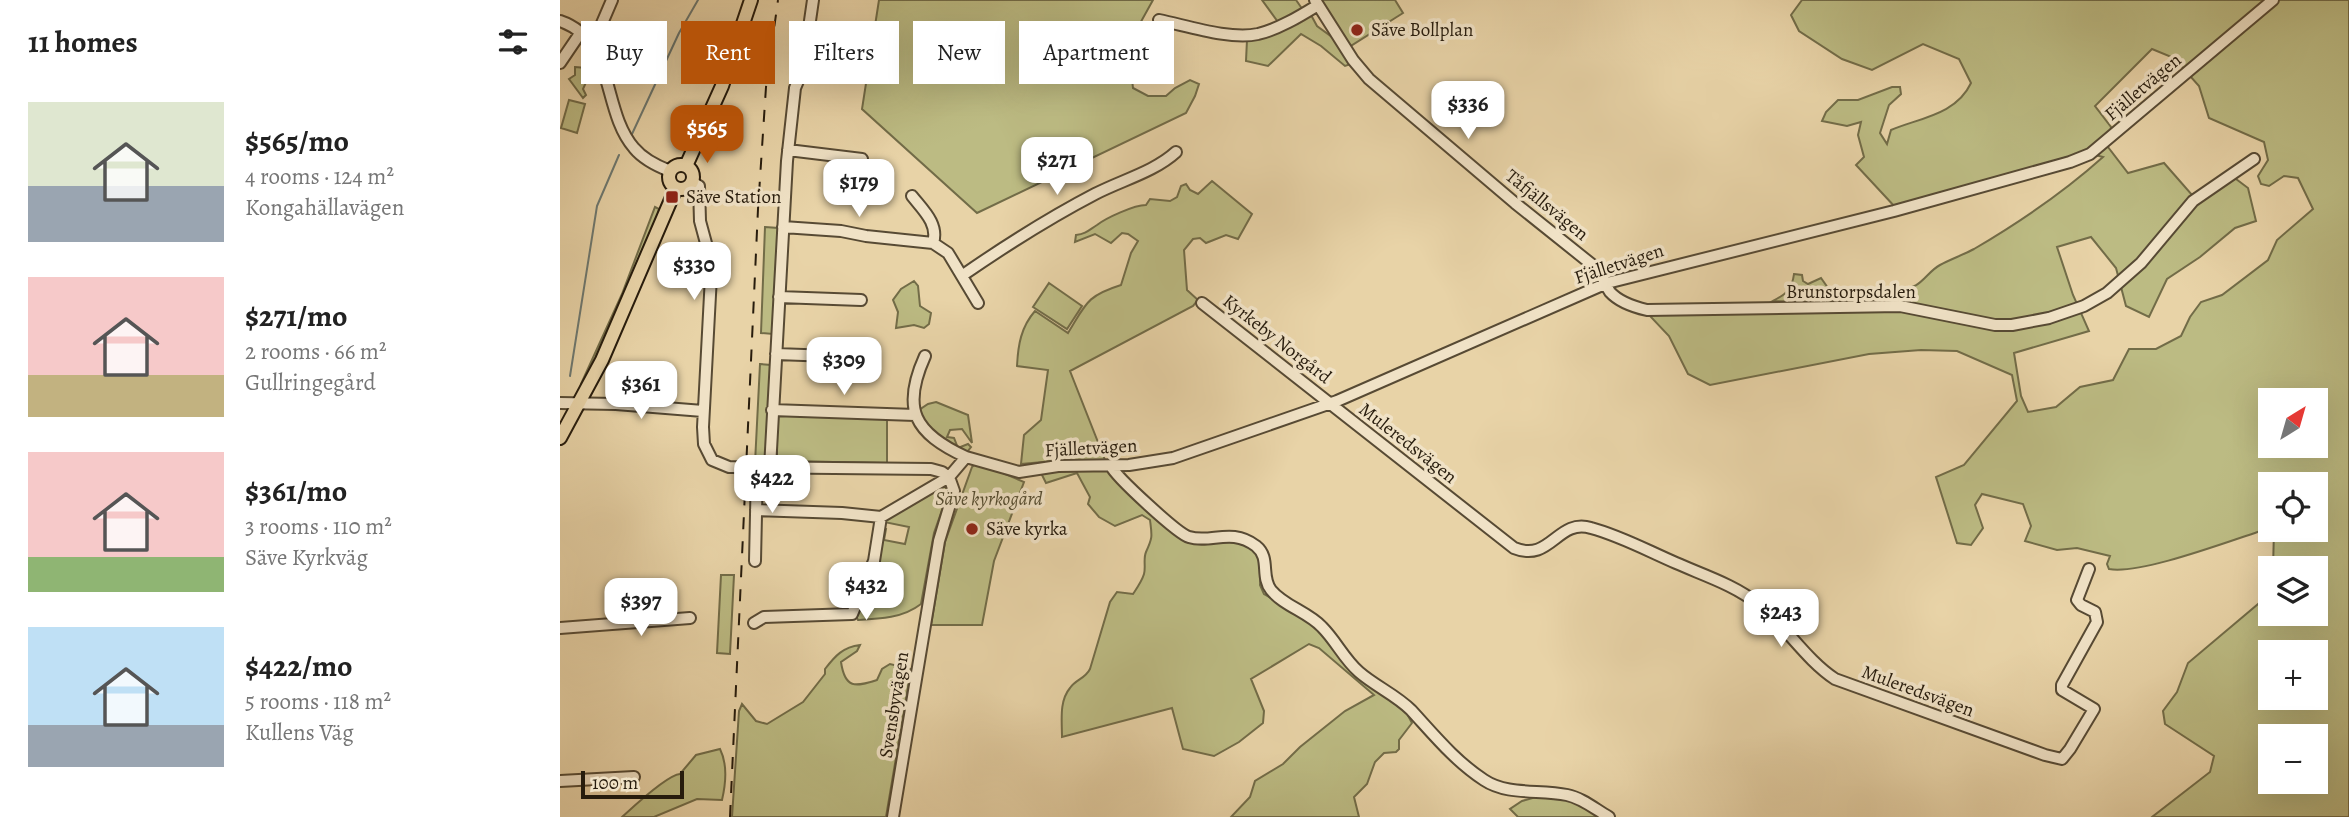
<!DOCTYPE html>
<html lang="en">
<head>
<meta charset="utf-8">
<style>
	body { margin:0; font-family:Alegreya,serif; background:#f2f2f2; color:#222; height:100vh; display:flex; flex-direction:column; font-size:26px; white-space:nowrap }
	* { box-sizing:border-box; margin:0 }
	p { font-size:23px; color:#767676 }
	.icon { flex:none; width:38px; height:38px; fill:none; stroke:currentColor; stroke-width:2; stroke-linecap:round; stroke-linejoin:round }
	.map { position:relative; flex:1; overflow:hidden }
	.panel { display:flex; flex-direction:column; background:#fff; width:560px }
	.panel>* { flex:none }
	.top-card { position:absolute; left:21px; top:21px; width:665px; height:63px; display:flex; gap:14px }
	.needle { width:46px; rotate:37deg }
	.controls { position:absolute; left:1698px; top:388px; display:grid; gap:14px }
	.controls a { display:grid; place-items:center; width:70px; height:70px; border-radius:0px; background:#fff; box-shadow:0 7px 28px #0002; font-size:35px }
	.scale { position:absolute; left:21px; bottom:18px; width:103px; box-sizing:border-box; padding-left:7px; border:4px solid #271c0d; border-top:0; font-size:19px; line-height:24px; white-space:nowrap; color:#271c0d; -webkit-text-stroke:5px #f0e2c6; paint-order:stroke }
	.price { position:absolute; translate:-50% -60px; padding:0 16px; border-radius:14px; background:#fff; color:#222; font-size:23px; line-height:46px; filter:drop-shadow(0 2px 4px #0008) }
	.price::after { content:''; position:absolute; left:50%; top:42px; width:21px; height:16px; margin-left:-10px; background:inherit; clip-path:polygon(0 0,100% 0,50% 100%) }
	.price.selected { background:#b45309; color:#fff }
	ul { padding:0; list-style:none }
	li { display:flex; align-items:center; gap:21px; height:175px; padding:0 28px }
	li span { display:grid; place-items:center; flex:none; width:196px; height:140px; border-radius:0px; color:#555 }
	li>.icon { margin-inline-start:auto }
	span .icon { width:84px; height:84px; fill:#fffc; stroke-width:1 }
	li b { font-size:30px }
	h2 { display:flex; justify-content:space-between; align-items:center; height:84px; padding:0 28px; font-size:30px }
	.tag { padding:0 24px; border-radius:0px; background:#fff; box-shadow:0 7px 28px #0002; font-size:24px; line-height:63px }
	.tag.selected { background:#b45309; color:#fff }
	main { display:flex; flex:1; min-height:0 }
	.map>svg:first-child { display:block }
</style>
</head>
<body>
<main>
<section class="panel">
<h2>11 homes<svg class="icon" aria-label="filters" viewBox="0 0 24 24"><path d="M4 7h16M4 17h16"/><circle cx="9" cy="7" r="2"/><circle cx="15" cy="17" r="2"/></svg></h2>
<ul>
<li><span style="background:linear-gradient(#dfe7d0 60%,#9aa5b1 0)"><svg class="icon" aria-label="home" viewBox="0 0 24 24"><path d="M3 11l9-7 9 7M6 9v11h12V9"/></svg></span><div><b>$565/mo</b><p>4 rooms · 124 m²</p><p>Kongahällavägen</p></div></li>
<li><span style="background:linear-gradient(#f6c9c9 70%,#c2b280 0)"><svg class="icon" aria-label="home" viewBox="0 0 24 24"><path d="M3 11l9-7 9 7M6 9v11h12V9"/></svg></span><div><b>$271/mo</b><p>2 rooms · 66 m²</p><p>Gullringegård</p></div></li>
<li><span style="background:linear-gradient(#f6c9c9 75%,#8fb573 0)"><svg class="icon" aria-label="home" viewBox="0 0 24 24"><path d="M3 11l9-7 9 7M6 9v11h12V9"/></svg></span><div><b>$361/mo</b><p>3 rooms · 110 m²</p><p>Säve Kyrkväg</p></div></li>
<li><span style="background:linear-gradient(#bfe0f5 70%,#9aa5b1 0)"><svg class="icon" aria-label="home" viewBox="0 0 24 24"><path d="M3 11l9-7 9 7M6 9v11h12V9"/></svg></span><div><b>$422/mo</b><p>5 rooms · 118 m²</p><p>Kullens Väg</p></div></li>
</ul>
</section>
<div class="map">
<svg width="1789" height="817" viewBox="0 0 1789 817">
	<rect width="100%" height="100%" fill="#e8d3a7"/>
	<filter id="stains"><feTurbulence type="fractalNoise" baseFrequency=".00286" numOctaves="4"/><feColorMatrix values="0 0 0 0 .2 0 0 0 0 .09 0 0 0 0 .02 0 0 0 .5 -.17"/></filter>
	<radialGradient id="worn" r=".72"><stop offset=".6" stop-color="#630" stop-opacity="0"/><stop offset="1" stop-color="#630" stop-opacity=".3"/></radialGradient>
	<!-- green -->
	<path fill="#bcbb83" stroke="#726c48" stroke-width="2" fill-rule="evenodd" d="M319,0H593L573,36L581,57L571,70L573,88L588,96H606L615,88L630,80L639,84L635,96L626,113L417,213L302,109Z
		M702,0H736L743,10L718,22Z
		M759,0H835L843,13L789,47Z
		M1242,0H1789V817H1592L1650,772L1654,756L1605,724L1603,711L1617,692L1628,663L1710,594V614H1755V569H1713L1714,530H1755V485H1710V528C1674,539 1582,575 1549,569L1547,564L1550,556L1517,548L1497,550L1465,541L1471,526L1463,504L1422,494L1415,505L1423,528L1411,545L1397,543L1376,477L1404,465L1457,401L1452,375L1397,351L1361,350L1309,354L1150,385L1128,374L1109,336L1089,315L1341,301L1333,294L1339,288C1361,291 1365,273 1380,265C1391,259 1403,255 1414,249C1460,222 1504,192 1543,157L1524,152L1336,208L1296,165L1304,157L1298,135L1301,122L1287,126L1262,121L1266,112L1278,100H1298L1332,87H1340L1341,94L1329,105L1320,133L1327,144L1331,130C1359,118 1396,115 1411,83L1399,59L1363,44L1312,70L1282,59L1239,31L1231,15ZM1592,49L1614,58L1639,86L1649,118L1704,142L1708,160L1698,176L1701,184L1709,186L1724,176L1738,178L1753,209L1717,240L1708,260L1662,295L1641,302L1630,317L1621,336L1596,349H1569L1553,380L1520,387L1496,407L1468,412L1461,396L1454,353L1529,331L1513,295L1497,247L1531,237L1556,268L1566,306L1589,317L1607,279L1640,257L1675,228L1696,221L1688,188L1668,173L1632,195L1604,163L1568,173L1548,147L1551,127L1535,106ZM1710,401H1755V446H1710ZM1710,653H1755V698H1710ZM1710,737H1755V782H1710Z
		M751,15L757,26L776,40L791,64L785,66L761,46L741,34L708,66L686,61L687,40C711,39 729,25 751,15Z
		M15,67L26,68L28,78L23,89L26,95L23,98L9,79L15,75Z
		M9,100L25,104L17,133L1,128Z
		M652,181L692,214L678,239L666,235L646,243L640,238L633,239L624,250L627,290L638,300L633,306L510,371L545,460H505L461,464L464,435L481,420L488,370L457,366C458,345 461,327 475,311L508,333C526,304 526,296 561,285L571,253L578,241L568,234L562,233L551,243L535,234L515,242L516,235C526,234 529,230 537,225C546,218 574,205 586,205L590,199L610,201L617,197L621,186L626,184L630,190L638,194Z
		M95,207L99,209L96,224L24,386L21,384L62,294Z
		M205,227L218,228L213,334L201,333Z
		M1234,274L1242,275L1243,281L1248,284L1261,278L1275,298L1245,302L1213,301C1226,294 1232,290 1234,274Z
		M354,281L358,286L360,306L371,313L369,324L364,328L354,325L336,328L338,312L333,300L341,289Z
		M489,283L522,306L507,329L473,307Z
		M200,364L211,365L206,452L204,460L195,463Z
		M376,402L408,415L412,443L402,429L390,430L387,437L394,438L398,448L408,444L411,447L407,452L383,444L356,412L368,404Z
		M219,415L327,419V463L217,461V417Z
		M417,462L464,482L434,561L422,625H371L385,542L412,467Z
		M545,469L629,542L677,541L696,550L701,560L700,585L704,594L747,619L757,628L818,692L845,710L852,723L839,740V749L836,752L824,753L815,762L807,784L794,797L799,817H671L690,797L695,781L723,764L740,747L785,711L814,695L759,648L749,644L691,679L704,711L703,723L679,742L654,756L623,749L612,708L502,737C502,721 499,701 510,688C516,679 525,679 530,669L550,602L557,592L573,594C577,588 582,581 584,574C586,567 583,559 586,552C593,537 592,536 590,520L582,515L555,526L539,517L528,504L530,497L517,473L486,483L481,473L498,470Z
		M384,483L388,493L374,533L361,604C343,618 320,619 298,620L296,616L321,528L326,529L324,540L345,544L349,527L324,522L323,519Z
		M161,575H174L170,654L157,653Z
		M300,645L297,651L281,662C285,689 295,687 317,680L322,669L330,664L351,669L326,817H172L179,711L182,704L196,721L207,724L243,702L265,674V669C275,656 283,647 300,645Z
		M160,749C168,765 166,783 162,800L137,799L94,817H62C73,807 107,775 120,774L136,755Z
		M976,797L1008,798L1043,817H958L950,809L962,801Z"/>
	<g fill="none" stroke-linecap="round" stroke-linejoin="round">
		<!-- stream -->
		<path stroke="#6d7870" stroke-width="2" d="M72,134L119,33L138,0
			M10,376L37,206L59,155"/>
		<!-- minor casing -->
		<g stroke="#574a34" stroke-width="14">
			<path id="minor" d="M755,0L793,60L809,79L955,203L1035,267C1044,276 1044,284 1050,292C1059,302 1074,307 1087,310L1340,306L1435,325H1452L1489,318L1524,306L1547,293L1581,263L1633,201L1694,159
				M599,20C628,26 670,40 698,34C719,29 740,16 758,5
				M0,21C56,40 41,110 74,148C83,159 97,166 110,171
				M29,40L40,28L52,0
				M0,63L21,32
				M228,150L302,159
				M132,182L139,186L140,221L150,258L151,276L143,427L144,444L152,460L169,467L371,469L382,472L389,477
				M352,196C363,210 379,224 373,243
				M223,227L281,231L306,236L373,243L388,253L418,303
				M403,275C445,246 489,218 535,194C562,180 594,172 616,152
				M219,297L301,300
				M642,303L954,548C991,563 997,518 1031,528C1061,536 1088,551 1116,563C1143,575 1175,585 1198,604C1226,626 1245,659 1275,679L1485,755L1502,759L1510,749L1534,709L1502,690V685L1537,622L1535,612L1521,605L1517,600L1529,569
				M216,354L299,357
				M365,356C341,409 354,433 406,457
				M0,403L56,404L143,411
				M212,410L355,415
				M551,466C556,477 618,534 629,537C651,544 671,527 696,546C711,558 700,576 711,590C724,606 748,612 762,627C776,641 784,659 799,672C815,686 836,695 851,710C874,735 895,761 924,780C948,796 980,789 1007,795C1022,798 1035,809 1049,817
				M210,468L227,161L235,88L243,69L253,0
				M196,510L282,513L321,517L389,477L406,457L459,472L498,466L569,465L613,458L777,401L1047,283L1334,211L1510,162L1530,154L1713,0
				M195,561L197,468
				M194,623L204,617L292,614L314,561L321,517
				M0,628L130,618
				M0,781L74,777
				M333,817L379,541L394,491L389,477"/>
		</g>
		<!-- major casing -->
		<g stroke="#271c0d" stroke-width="16">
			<path id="major" d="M109 177a12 12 0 1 1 24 0a12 12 0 1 1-24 0Z
				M126,166L162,86L191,0
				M0,438L42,360L116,188"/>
		</g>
		<!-- minor -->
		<use href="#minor" stroke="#f0e2c6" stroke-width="10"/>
		<!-- major -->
		<use href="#major" stroke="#e8d3a7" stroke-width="12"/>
		<!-- rail -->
		<path stroke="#271c0d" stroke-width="2" stroke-dasharray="12 12" stroke-linecap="butt" d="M170,817L198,209L206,87L218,0"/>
	</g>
	<!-- markers -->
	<g fill="#8f2418" stroke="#f0e2c6" stroke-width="2.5">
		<circle cx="797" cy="30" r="7"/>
		<rect x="105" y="190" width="14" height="14" rx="3.5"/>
		<circle cx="412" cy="529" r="7"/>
	</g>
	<g text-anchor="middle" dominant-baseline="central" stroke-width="7" stroke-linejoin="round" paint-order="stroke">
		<!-- poi labels -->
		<g font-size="19" fill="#271c0d" stroke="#f0e2c6" text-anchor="start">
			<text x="811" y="30">Säve Bollplan</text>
			<text x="126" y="197">Säve Station</text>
			<text x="426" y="529">Säve kyrka</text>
		</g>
		<!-- street labels -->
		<g font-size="19" fill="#271c0d" stroke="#f0e2c6">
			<text transform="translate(1583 87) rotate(-40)">Fjälletvägen</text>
			<text transform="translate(987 205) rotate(39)">Tåfjällsvägen</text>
			<text transform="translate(1059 264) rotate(-18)">Fjälletvägen</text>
			<text x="1291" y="292">Brunstorpsdalen</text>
			<text transform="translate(717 339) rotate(38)">Kyrkeby Norgård</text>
			<text transform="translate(848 443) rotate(38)">Muleredsvägen</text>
			<text transform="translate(531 448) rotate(-3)">Fjälletvägen</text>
			<text transform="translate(1358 691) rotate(20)">Muleredsvägen</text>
			<text transform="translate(334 705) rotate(-81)">Svensbyvägen</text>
		</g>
		<!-- park labels -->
		<g font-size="19" font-style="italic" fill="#544c30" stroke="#f0e2c6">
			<text x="429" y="499">Säve kyrkogård</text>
		</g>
	</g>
	<rect width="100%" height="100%" filter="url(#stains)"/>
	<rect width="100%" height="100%" fill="url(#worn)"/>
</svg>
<div class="controls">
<a><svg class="needle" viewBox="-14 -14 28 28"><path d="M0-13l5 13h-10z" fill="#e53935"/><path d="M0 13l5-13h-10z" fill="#767676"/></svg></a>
<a><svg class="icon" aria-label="locate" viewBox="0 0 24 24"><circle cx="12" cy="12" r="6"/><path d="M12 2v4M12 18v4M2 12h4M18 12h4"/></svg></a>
<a><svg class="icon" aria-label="layers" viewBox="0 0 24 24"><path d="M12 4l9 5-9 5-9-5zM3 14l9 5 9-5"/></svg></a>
<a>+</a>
<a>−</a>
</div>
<div class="scale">100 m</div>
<b class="price" style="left:908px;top:141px">$336</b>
<b class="price selected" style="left:147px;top:165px">$565</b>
<b class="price" style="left:497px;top:197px">$271</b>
<b class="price" style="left:299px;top:219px">$179</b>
<b class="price" style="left:134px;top:302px">$330</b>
<b class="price" style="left:284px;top:397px">$309</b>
<b class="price" style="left:81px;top:421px">$361</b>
<b class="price" style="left:212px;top:515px">$422</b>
<b class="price" style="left:306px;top:622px">$432</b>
<b class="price" style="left:81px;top:638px">$397</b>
<b class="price" style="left:1221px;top:649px">$243</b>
<div class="top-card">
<a class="tag">Buy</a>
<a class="tag selected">Rent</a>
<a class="tag">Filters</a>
<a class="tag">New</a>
<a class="tag">Apartment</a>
</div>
</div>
</main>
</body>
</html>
